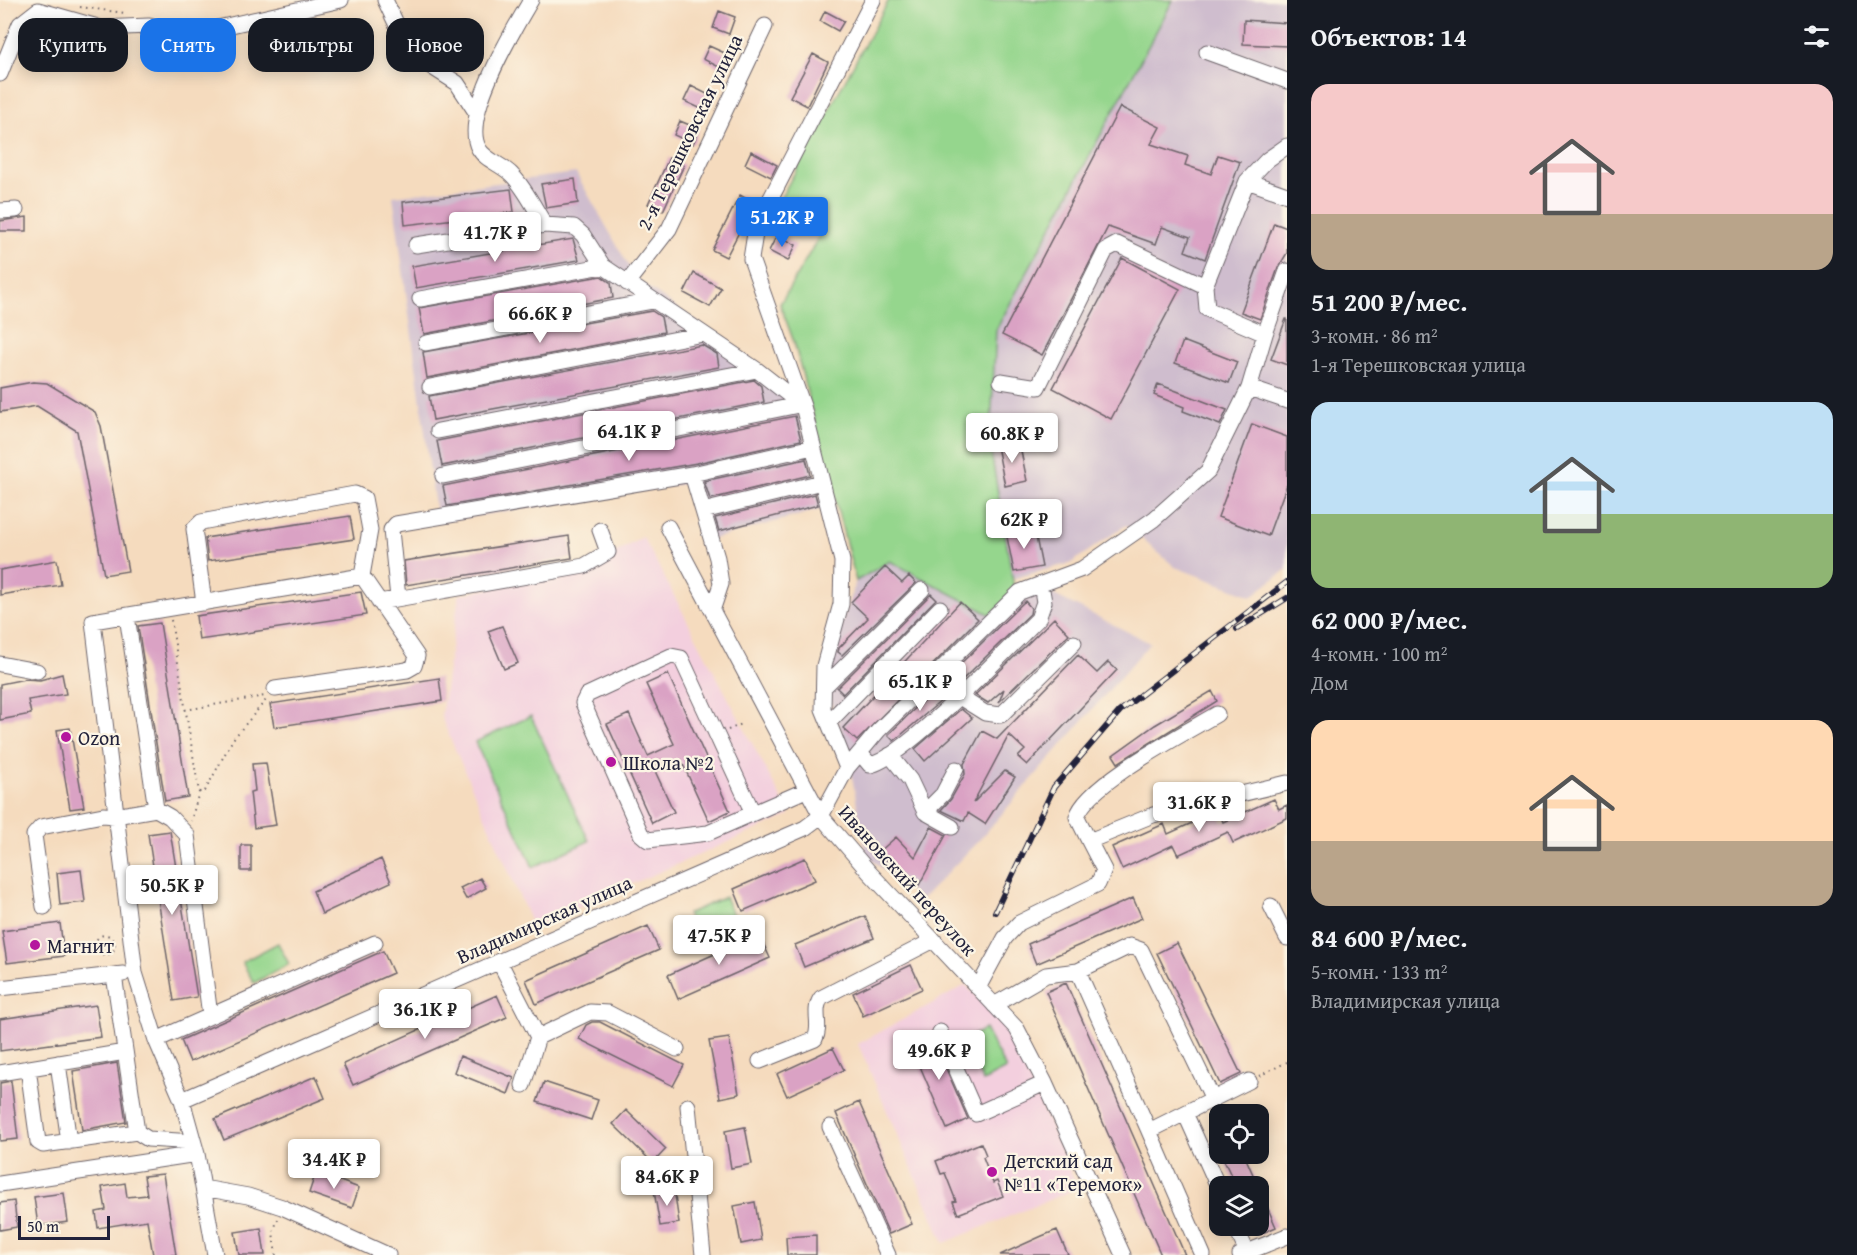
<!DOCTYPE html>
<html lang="ru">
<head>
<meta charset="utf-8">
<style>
	body { margin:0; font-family:"Gentium Book Plus",serif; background:#242831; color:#f1f3f6; height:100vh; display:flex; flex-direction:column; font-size:22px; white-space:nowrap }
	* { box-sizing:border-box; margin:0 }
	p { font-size:20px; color:#9ea1a6 }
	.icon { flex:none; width:33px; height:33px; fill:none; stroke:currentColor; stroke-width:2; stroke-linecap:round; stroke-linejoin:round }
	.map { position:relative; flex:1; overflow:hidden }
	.sheet { display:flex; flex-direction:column; background:#171b24; width:570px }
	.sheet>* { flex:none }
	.banner { position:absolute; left:18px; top:18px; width:570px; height:54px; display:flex; gap:12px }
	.buttons { position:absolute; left:1209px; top:1104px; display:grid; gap:12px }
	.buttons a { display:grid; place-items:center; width:60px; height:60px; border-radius:12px; background:#171b24; box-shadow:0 3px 15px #0003; font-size:30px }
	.scale { position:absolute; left:18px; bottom:15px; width:92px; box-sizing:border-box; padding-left:6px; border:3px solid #22223b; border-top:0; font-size:16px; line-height:21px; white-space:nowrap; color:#22223b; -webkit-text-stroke:4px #fcf5e5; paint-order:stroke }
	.price { position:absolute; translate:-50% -51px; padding:0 14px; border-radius:6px; background:#fff; color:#222; font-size:20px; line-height:39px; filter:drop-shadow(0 2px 3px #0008) }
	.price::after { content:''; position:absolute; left:50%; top:36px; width:18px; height:14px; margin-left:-9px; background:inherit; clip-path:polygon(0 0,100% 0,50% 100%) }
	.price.selected { background:#1a73e8; color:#fff }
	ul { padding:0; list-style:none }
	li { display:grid; align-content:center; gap:12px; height:318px; padding:0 24px }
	li span { display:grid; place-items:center; height:186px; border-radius:18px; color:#555 }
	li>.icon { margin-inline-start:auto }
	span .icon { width:108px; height:108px; fill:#fffc; stroke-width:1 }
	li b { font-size:26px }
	h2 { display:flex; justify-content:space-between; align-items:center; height:72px; padding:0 24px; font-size:26px }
	.tag { padding:0 21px; border-radius:18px; background:#171b24; box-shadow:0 3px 15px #0003; font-size:21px; line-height:54px }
	.tag.selected { background:#1a73e8; color:#fff }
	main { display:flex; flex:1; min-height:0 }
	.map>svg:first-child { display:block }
</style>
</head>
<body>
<main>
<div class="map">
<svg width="1287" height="1255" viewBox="0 0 1287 1255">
	<rect width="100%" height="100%" fill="#fcf5e5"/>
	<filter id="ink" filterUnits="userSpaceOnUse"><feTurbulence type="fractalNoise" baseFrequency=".0167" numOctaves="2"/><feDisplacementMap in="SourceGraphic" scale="12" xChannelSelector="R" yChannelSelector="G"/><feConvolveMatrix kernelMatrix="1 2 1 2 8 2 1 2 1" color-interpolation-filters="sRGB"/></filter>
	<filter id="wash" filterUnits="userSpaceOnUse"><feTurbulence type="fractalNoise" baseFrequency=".008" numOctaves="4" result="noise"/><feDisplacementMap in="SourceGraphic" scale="24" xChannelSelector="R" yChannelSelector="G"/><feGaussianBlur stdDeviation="1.35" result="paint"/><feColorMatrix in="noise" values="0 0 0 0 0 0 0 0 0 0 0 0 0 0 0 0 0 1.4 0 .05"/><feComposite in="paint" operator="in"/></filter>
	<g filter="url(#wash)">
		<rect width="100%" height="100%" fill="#f5dbbe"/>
		<!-- built -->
		<path fill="#f3cfde" d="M643,537L790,815L533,927L441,717L459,595L588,568Z
			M966,985L1007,1030L1078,1188L944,1243L858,1044Z"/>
		<!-- industrial -->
		<path fill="#cfbdce" d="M1173,0H1287V569L1252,596L1175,567L1126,525L1071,563L1011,579L990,446L996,330Z
			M576,173L636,279L778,380L798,410L822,509L705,541L688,483L437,522L393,196Z
			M890,561L990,615L1015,593L1044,590L1150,643L982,837L921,900L866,855L848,754L830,697L833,649L856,581Z"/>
		<!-- green -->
		<path fill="#95d68d" stroke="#5c7c64" stroke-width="1.5" d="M889,0H1173L996,330L990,446L1015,593L991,615L890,561L856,581L794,342L780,304L823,230L778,203Z
			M531,716L589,841L533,867L475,742Z
			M725,897L734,917L696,934L687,914Z
			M278,943L289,964L254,983L242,962Z
			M985,1029L1006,1069L983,1081L962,1041Z"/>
		<g id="blocks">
			<!-- building -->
			<path fill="#daa2c4" d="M719,11L735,17L729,34L713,28Z
				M825,11L844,21L838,31L820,21Z
				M1244,20L1287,23V46L1243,44Z
				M709,46L729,55L723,69L703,59Z
				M813,54L828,62L807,106L790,97Z
				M691,86L713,97L706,111L684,101Z
				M1120,107L1160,127L1151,144L1188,156L1185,165L1211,174L1218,155L1240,162L1205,259L1185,251L1190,237L1162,227L1156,244L1108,227L1042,355L1002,335Z
				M680,121L699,129L693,144L674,135Z
				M751,151L777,165L771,177L745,164Z
				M669,158L684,165L663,211L648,204Z
				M575,179L578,203L546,208L541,184Z
				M511,189L514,212L405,225L403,202Z
				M740,195L754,203L726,257L712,250Z
				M27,217V231H0V221Z
				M1274,223L1287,228V253L1278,268L1260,319L1241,312Z
				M777,235L796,245L788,261L769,251Z
				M573,239L579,260L416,288L412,266Z
				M1122,258L1180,289L1111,419L1053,388Z
				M694,273L721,288L710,307L684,293Z
				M601,276L611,283L613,298L424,334L419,308Z
				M652,311L661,317L664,332L427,378L423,352Z
				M1286,319H1287V365L1271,359Z
				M1183,341L1237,362L1229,383L1175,363Z
				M702,345L717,354L719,367L433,420L429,396Z
				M754,380L761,386L764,402L442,466L437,441Z
				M33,382L47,383L95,412L101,426L128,571L104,575L77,431L37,406L0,412V388Z
				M1158,384L1227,410L1220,425L1183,411L1184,407L1154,395Z
				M795,416L801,440L697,463L447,506L443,486Z
				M1252,424L1287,437V484L1268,536L1218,517Z
				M1019,441L1027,481L1005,486L997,446Z
				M806,459L810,475L710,499L704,481Z
				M815,494L818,505L719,531L715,518Z
				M350,516L354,539L208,561L205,538Z
				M1034,527L1042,567L1014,572L1006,532Z
				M569,536L572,558L406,585L404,561Z
				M57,560L61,585L0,595V570Z
				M885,567L902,583L909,576L916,583L842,655L838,652L839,648L868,618L851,602Z
				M361,592L366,615L199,640L196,616Z
				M931,594L936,599L843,694L837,688Z
				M1025,601L1031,608L1030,614L961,681L952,672Z
				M960,602L978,619L857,741L843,728Z
				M1054,618L1069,634L999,702L1004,689L988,703L975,695Z
				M160,623L188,797L165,801L138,626Z
				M502,626L518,663L504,669L488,631Z
				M1078,655L1097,673L1108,662L1117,670L1027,765L1018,757L1025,750L1009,735L973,803L1005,771L1015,777L985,824L968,813L964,821L941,810L951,799L965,774L964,764L982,731L997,739Z
				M62,674L66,694L28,700L31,714L0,720V684L25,679L40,680Z
				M668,674L730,811L709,821L681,760L655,771L674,812L652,823L607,724L629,714L648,756L674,744L646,684Z
				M439,678L442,701L274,727L270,704Z
				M940,684L949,694L894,741L888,735Z
				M1212,691L1217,701L1118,763L1113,755L1155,725Z
				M961,709L972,718L925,761L915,749Z
				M70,728L84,807L70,809L57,730Z
				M266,763L276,825L254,828L250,792L255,791L252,764Z
				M1274,799L1279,809L1287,805V818L1233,843L1228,832L1178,855L1173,845L1122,869L1112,847L1164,824L1168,834L1218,811L1223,822Z
				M931,827L946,835L919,885L900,875L879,852L896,837L915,857Z
				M170,831L197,997L174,1001L148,834Z
				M241,845H251V871H241Z
				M805,858L815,880L743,911L734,889Z
				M381,859L391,882L322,914L313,891Z
				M81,870L85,902L60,905L57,873Z
				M480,878L486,888L466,899L460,888Z
				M1133,898L1142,918L1036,964L1028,944Z
				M865,916L874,938L804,967L795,945Z
				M60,923L64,956L7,963L2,931Z
				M648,926L659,950L536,1004L526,980Z
				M759,934L770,958L678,999L668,975Z
				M1177,943L1241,1074L1220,1084L1157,953Z
				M383,951L393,973L190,1062L181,1040Z
				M911,965L922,989L863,1016L853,993Z
				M1066,983L1142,1156L1185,1255H1161L1046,992Z
				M497,995L507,1017L353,1085L343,1064Z
				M96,1005L101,1037L0,1051V1019Z
				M592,1022H600L684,1065L673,1086L579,1039L586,1025Z
				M931,1034L968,1119L947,1129L910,1043Z
				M729,1038L739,1094L720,1098L709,1041Z
				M833,1048L844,1070L787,1096L777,1074Z
				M460,1056L514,1078L508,1094L454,1072Z
				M117,1063L126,1122L82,1130L73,1071Z
				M316,1076L325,1098L224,1140L215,1119Z
				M11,1081L18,1139L0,1141V1083Z
				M544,1082L598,1100L591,1120L537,1102Z
				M859,1102L912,1224L889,1234L836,1113Z
				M626,1110L666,1149L653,1163L613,1124Z
				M745,1127L752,1164L731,1168L725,1131Z
				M981,1143L986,1155L983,1157L993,1183L997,1181L1003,1196L958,1214L953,1202L956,1201L945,1173L941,1174L936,1161Z
				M1221,1154H1244L1276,1227L1258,1235V1186H1236Z
				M316,1172L359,1188L352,1208L309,1193Z
				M163,1174L176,1255H153L147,1220L98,1228L96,1212L106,1210L102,1187L125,1183L127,1197L147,1195L144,1176Z
				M674,1188L679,1223L660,1226L654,1191Z
				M64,1193L68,1222L38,1226L34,1197Z
				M14,1201L17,1227L0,1230V1203Z
				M755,1202L761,1240L741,1244L734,1206Z
				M261,1228L265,1255H239L235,1232Z
				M1057,1230L1068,1255H1000L1042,1236Z
				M816,1235V1255H787L786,1237Z"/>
		</g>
	</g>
	<g filter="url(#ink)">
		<use href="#blocks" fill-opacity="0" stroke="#6c6369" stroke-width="1.5"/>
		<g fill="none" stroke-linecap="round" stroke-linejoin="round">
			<!-- minor casing -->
			<g stroke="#6c6369" stroke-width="17">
				<path id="minor" d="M385,0L410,53L457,83L476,112
					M531,0C514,29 460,117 479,149C485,160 503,165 512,175C525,188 535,209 545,225L574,227L583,235L603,266L757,370L803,406
					M1207,52L1287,81
					M0,74L20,24L38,10L101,28L149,26L187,35L341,0
					M1247,181L1287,195
					M0,211L16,210
					M416,245L545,225
					M627,283L669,229L765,26
					M1205,286L1247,181L1267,160L1287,146
					M420,299L603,266
					M1265,334L1287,271
					M426,343L653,301
					M430,387L703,334
					M1249,388L1287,401
					M438,431L757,370
					M692,474L717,558L721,584L713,608
					M443,476L794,406L798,402
					M703,511L822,482
					M668,527L821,816L869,872L1017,1029L1045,1083L1123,1255
					M398,598L391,530L396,524L692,474L813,447
					M379,602L584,566L608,552L600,530
					M204,603L194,529L201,522L355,494L364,498L370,530L362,576L93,621L135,973L156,1040L182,1100L197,1154L215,1255
					M127,616L156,809L170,817L187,835L210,1016
					M0,664L37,671
					M824,687L922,590
					M275,689L407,670L414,666L417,656L362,576
					M958,696L985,713L1001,715L1074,643
					M829,722L940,608
					M860,753L870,765C904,759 1008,648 1038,619L1044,602L1041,584
					M890,755L910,780L925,812L952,827
					M847,768L878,731L1020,592L1082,569L1154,519L1208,471L1249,388L1265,334L1207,309L1205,286L1117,244L1106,250L1038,387L1001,381
					M925,812L943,794L956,769
					M753,813L681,658L671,656L587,695L583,703L641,834L648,840L708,833L806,790
					M1089,841L1077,817C1085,785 1185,733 1217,714
					M1271,906L1287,938
					M44,907L34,835L41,827L103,815L115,816L156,809
					M499,961L538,1037L523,1085
					M114,975L137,1132L148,1139L193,1142
					M0,988L123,974
					M978,988L1005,938L1019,923L1098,884L1104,870L1089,841L1153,815L1287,783
					M994,1005L1046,975L1078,971
					M940,1032L976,1114L1045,1083
					M538,1037L590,1012L608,1013L677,1049
					M156,1040L375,943
					M760,1061L815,1039C822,1025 812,1011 821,998L934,940
					M58,1063L69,1142
					M28,1068L38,1142L43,1145L137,1132
					M0,1073L125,1052
					M182,1100L805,828L821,816L847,768L823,709L824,666L841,604L842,561L803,406L751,259L756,227L873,0
					M688,1106L703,1255
					M1185,1113L1220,1191
					M830,1127L888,1255
					M1149,1131L1078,971L1130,946L1141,950L1213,1099
					M0,1184L197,1154
					M203,1188L248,1196L282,1207L388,1255
					M1235,1226L1247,1252
					M1203,1255L1149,1131L1249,1081
					M1240,1255L1287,1236"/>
			</g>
			<!-- path -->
			<path stroke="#6c6369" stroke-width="2" stroke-dasharray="1.5 4.5" stroke-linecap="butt" d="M80,7L125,13
				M171,620L199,792L191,821
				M185,710L265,696
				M728,730L742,724
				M199,792L205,791L233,739L266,700
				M95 945a10 10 0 1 1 20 0a10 10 0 1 1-20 0Z
				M78,948L95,946
				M1259,1076L1287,1062
				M276,1255L273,1232L278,1219"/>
			<!-- minor -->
			<use href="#minor" stroke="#fff" stroke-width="15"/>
			<!-- rail casing -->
			<g stroke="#22223b" stroke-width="6">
				<path id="rail" d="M1237,629L1287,598
					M995,912L1054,787L1120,711L1287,582"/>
			</g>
			<!-- rail -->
			<use href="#rail" stroke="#fcf5e5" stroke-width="4" stroke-dasharray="11" stroke-linecap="butt"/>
		</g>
	</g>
	<!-- markers -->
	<g fill="#b5179e" stroke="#fcf5e5" stroke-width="2">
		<circle cx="66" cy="737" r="6"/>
		<circle cx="611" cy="762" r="6"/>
		<circle cx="35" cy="945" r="6"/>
		<circle cx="992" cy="1172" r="6"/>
	</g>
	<g text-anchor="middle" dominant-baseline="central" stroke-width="4.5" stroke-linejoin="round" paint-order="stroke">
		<!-- street labels -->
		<g font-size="20" fill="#22223b" stroke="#fcf5e5">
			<text transform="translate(689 132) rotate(-64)">2-я Терешковская улица</text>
			<text transform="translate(908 880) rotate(48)">Ивановский переулок</text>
			<text transform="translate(544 919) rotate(-24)">Владимирская улица</text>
		</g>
		<!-- poi labels -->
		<g font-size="20" fill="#22223b" stroke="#fcf5e5" text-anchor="start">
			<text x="78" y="737">Ozon</text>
			<text x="623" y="762">Школа №2</text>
			<text x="47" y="945">Магнит</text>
			<text x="1004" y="1160">Детский сад<tspan x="1004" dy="23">№11 «Теремок»</tspan></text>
		</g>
	</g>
</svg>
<div class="buttons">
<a><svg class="icon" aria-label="locate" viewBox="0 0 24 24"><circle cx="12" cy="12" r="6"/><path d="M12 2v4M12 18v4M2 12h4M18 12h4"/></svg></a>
<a><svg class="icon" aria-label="layers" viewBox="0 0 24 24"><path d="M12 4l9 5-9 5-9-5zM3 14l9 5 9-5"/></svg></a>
</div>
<div class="scale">50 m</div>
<b class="price selected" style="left:782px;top:248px">51.2K ₽</b>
<b class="price" style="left:495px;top:263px">41.7K ₽</b>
<b class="price" style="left:540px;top:344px">66.6K ₽</b>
<b class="price" style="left:629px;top:462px">64.1K ₽</b>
<b class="price" style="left:1012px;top:464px">60.8K ₽</b>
<b class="price" style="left:1024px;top:550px">62K ₽</b>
<b class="price" style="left:920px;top:712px">65.1K ₽</b>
<b class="price" style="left:1199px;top:833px">31.6K ₽</b>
<b class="price" style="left:172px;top:916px">50.5K ₽</b>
<b class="price" style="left:719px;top:966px">47.5K ₽</b>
<b class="price" style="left:425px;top:1040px">36.1K ₽</b>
<b class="price" style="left:939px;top:1081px">49.6K ₽</b>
<b class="price" style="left:334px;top:1190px">34.4K ₽</b>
<b class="price" style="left:667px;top:1207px">84.6K ₽</b>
<div class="banner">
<a class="tag">Купить</a>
<a class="tag selected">Снять</a>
<a class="tag">Фильтры</a>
<a class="tag">Новое</a>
</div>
</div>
<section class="sheet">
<h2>Объектов: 14<svg class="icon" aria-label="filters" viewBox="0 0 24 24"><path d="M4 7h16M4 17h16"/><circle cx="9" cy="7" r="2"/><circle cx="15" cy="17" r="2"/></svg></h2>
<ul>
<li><span style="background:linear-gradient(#f6c9c9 70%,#b9a48a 0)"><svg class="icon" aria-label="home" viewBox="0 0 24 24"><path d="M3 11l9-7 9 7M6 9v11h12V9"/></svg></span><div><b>51 200 ₽/мес.</b><p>3-комн. · 86 m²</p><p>1-я Терешковская улица</p></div></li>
<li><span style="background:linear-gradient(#bfe0f5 60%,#8fb573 0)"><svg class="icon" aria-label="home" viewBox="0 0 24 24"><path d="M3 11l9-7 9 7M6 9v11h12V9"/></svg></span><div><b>62 000 ₽/мес.</b><p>4-комн. · 100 m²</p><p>Дом</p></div></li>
<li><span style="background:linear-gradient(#ffd9b3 65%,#b9a48a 0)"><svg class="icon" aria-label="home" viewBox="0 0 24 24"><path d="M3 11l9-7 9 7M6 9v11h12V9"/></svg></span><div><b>84 600 ₽/мес.</b><p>5-комн. · 133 m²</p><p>Владимирская улица</p></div></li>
</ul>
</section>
</main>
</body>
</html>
